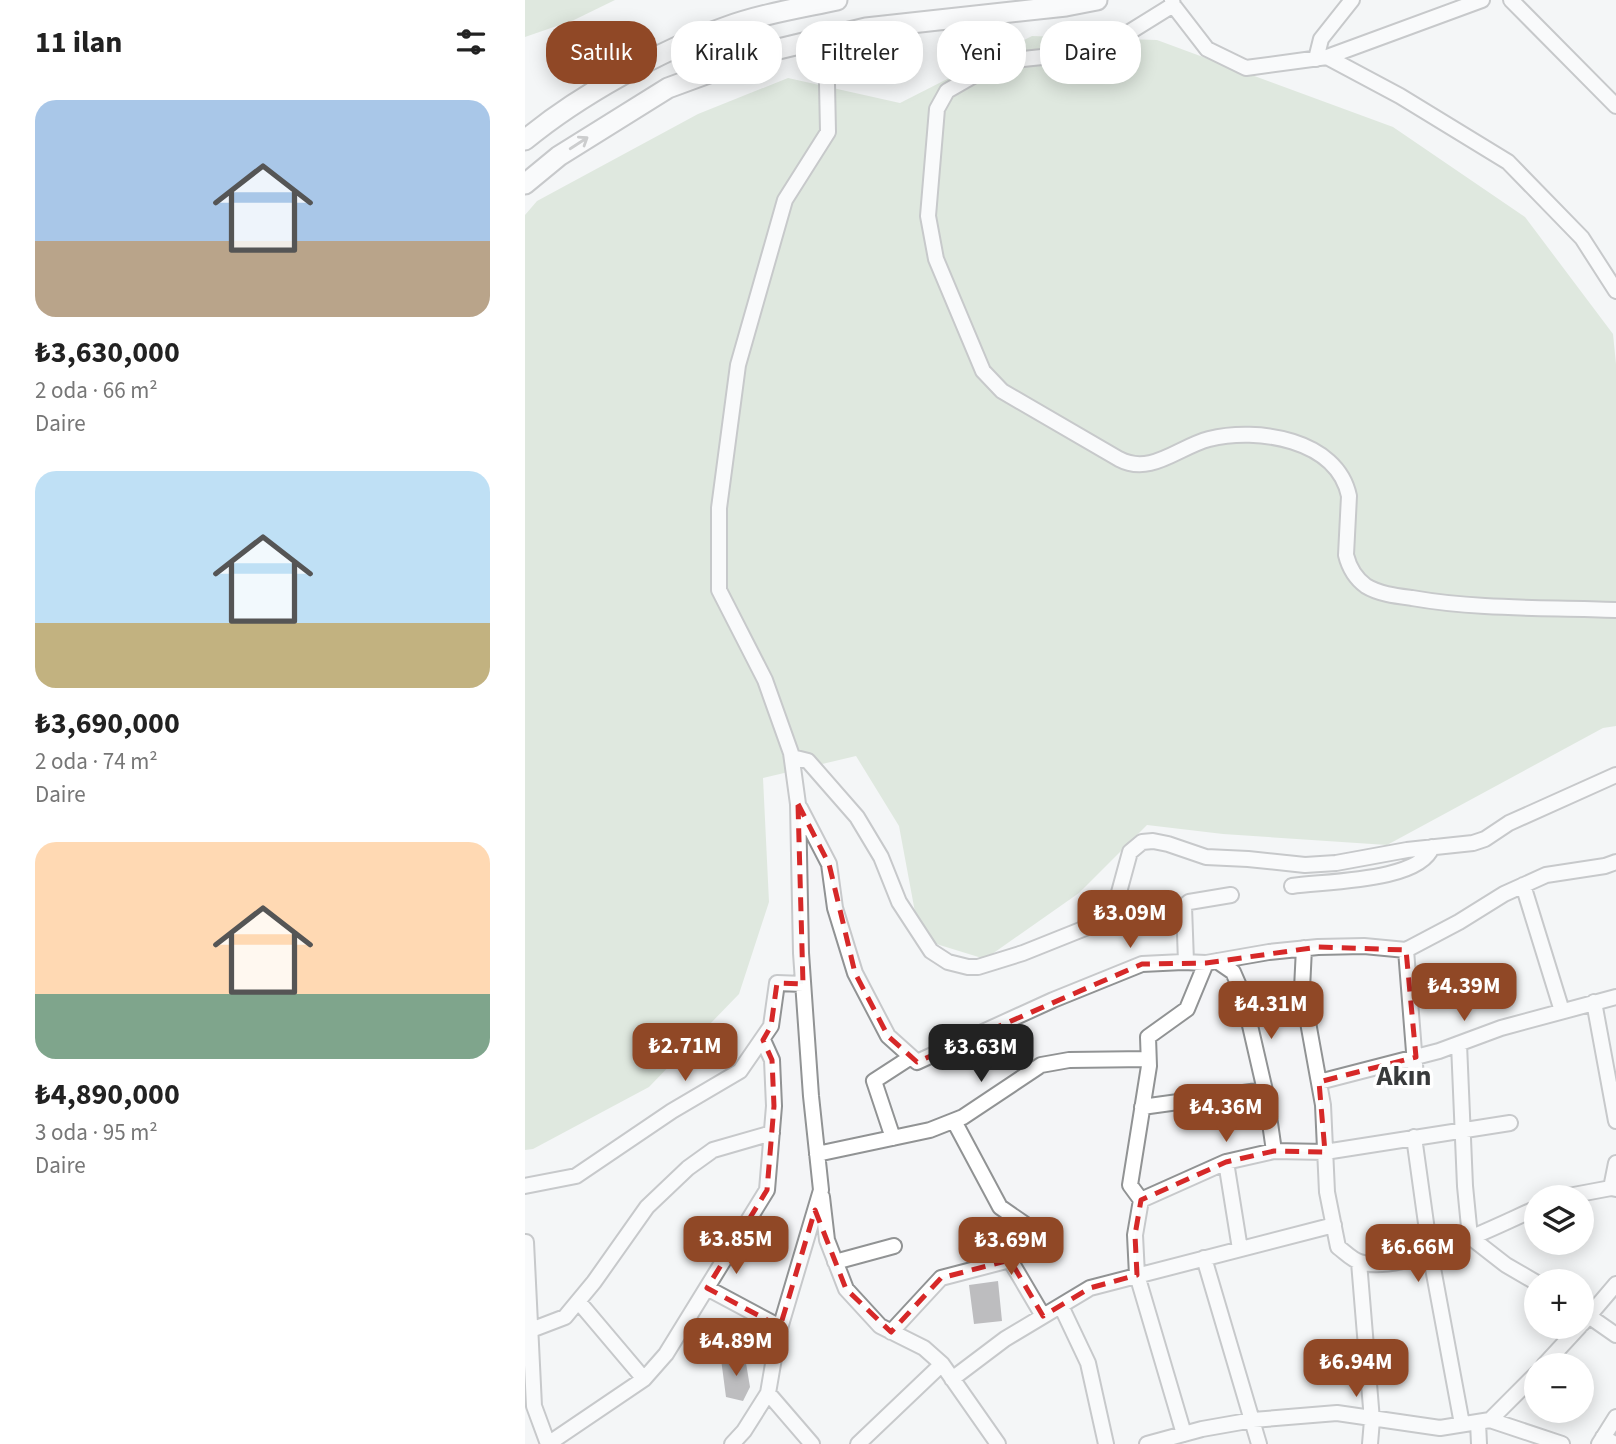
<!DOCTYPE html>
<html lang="tr">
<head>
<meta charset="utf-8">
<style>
	body { margin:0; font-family:"Source Sans 3",sans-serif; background:#f2f2f2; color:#222; height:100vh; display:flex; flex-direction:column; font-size:26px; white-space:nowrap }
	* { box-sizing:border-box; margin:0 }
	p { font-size:23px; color:#767676 }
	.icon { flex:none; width:38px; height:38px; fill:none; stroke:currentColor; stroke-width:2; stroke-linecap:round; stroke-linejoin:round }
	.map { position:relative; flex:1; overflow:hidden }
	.drawer { display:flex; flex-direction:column; background:#fff; width:525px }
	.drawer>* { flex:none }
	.banner { position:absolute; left:21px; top:21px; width:665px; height:63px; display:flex; gap:14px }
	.tools { position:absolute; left:999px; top:1185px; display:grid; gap:14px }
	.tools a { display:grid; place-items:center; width:70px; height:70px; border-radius:50%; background:#fff; box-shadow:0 4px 18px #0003; font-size:35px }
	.price { position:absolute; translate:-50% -60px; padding:0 16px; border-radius:14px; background:#904826; color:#fff; font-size:23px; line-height:46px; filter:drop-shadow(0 2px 4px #0008) }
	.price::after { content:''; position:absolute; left:50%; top:42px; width:21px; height:16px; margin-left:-10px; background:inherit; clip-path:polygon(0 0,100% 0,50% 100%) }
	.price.active { background:#222; color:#fff }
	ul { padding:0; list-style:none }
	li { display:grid; align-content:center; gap:14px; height:371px; padding:0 35px }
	li span { display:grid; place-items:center; height:217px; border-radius:21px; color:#555 }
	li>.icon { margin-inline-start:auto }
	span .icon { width:126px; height:126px; fill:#fffc; stroke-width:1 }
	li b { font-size:30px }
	h2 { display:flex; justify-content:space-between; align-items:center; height:84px; padding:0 35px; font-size:30px }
	.tag { padding:0 24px; border-radius:28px; background:#fff; box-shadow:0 4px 18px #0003; font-size:24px; line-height:63px }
	.tag.active { background:#904826; color:#fff }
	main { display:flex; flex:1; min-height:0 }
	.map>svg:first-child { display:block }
</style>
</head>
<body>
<main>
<section class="drawer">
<h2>11 ilan<svg class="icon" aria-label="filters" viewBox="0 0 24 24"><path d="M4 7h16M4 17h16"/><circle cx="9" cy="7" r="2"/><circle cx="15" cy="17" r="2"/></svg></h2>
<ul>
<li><span style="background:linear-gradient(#a9c7e8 65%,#b9a48a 0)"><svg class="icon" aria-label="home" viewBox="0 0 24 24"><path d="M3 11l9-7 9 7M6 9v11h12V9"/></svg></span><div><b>₺3,630,000</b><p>2 oda · 66 m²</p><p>Daire</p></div></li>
<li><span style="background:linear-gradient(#bfe0f5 70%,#c2b280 0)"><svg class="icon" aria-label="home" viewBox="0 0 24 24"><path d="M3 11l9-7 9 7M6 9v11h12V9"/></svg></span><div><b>₺3,690,000</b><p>2 oda · 74 m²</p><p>Daire</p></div></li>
<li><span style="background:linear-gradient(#ffd9b3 70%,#7fa58c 0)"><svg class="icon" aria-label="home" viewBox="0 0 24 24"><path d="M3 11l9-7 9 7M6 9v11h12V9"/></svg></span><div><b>₺4,890,000</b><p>3 oda · 95 m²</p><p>Daire</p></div></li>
</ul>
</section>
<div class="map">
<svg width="1091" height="1444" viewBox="0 0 1091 1444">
	<rect width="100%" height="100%" fill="#f4f5f7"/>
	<!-- green -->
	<path fill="#c6d8c0" d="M0,0H90L49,20L0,37Z
		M507,36L632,40L868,127L1000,217L1088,334L1091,364V726L1078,728L862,845L698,834L622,825L554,893L460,959L395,939L374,826L331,756L238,778L244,902L214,994L124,1087L8,1149L0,1150V215L12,201L173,114L263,78L375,103Z"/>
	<!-- building -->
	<path fill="#7a797b" d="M473,1281L477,1321L449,1324L444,1285Z
		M220,1357L225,1387L218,1401L201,1397L196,1359Z"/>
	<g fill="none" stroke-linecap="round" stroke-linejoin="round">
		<!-- minor casing -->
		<g stroke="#919394" stroke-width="18">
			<path id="minor" d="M647,0L648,5L682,49L721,68L802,57L957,0
				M986,0L1091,106
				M648,5L574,51L498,59L462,68L422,91L412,109L403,216L411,259L458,371L477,391L594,459C626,476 653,447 684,439C732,427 812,439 824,496L821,555C824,567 830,578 841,586C854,594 872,596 887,598C955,610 1023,607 1091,610
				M802,57L875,96L983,162L1057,238L1091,291
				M791,59L796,39L827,0
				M267,757L283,761L332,817L356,857L374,902L406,951L423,962L443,967H453L498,953L568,925L588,905L593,896L605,852L617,842L628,841L643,844L681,857L723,859L780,865L811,863L882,850L948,843L960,839L984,823L1091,775
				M275,808L304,864L310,908L330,973L363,1036L392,1062L528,1000L617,964L658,962L681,963L744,952L793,947L839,946L881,950L934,922L979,894L1021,875L1080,866L1091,862
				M998,885L1037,1011
				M767,886C799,881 895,882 907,847
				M779,948L777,989L798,1105L802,1192L813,1247C820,1252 827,1260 835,1262C875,1276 973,1225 1012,1208
				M881,950L891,1077
				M692,961L708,972L718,995L741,1095L749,1151
				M661,962L659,906L664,902L706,895
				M1069,1002L1091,1121
				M934,1044L940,1186L945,1237L981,1265L1012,1283
				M794,1082L914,1051L976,1028L1091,997
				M617,1107L740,1090
				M889,1137L905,1252L937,1424
				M368,1138L349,1081L386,1057
				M292,1154L405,1130L438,1117L516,1065L544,1060L623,1059
				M701,1162L715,1249
				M0,1186L51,1176L147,1111L215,1071L246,1026L252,983L278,984
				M1086,1188L1091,1163
				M297,1197L302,1240L321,1289L355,1326L399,1348L417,1364L473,1444
				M1038,1197L1086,1188L1091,1189
				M616,1200L701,1162L749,1151L800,1152L985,1123
				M1,1242L9,1406L23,1444L119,1379L141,1354L242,1190L249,1106L247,1060L238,1040
				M679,1258L734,1444
				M485,1260L518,1316
				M310,1262L369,1246
				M834,1262L847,1420L845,1444
				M182,1288L255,1327
				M53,1301L119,1379
				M536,1306L563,1363L581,1444
				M1058,1312L1091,1335
				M1057,1324L1091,1284
				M6,1330L40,1317L69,1282L122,1207L163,1168L188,1150L247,1133
				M366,1332L416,1278L485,1260L514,1234L475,1207L429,1121
				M1019,1365L1055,1326
				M427,1379L480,1339L565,1288L809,1225
				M243,1393L287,1444
				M965,1420L1012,1373
				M953,1422L954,1444
				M659,1434L612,1275L610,1235L616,1200L605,1185L624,1066L623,1037L662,1009L681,963
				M1078,1437L1090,1444
				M207,1444L219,1431L243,1393L253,1335L296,1190L286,1096L276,953L273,804L266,753L240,680L194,590V508L213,365L260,200L303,132L301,36
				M333,1444L417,1364
				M622,1444L677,1429L728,1420L812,1413L915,1428L965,1420L1037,1444
				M1074,1444L1091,1417"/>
		</g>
		<!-- highway casing -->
		<g stroke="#919394" stroke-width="23">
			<path id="highway" d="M0,140C53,96 136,50 201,27C237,14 275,8 312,0
				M0,184L34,156L143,88L241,52L341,28L541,6L572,0"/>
		</g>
		<!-- minor -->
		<use href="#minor" stroke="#fff" stroke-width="14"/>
		<!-- highway -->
		<use href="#highway" stroke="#fff" stroke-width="19"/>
	</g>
	<!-- one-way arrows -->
	<defs><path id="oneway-shaft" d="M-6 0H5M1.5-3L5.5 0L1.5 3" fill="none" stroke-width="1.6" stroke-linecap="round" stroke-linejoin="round" transform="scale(1.75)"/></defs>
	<use stroke="#9c9c9c" href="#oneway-shaft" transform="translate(54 143) rotate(-33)"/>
	<!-- marked area -->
	<path d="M0 0H1091V1444H0ZM273,804L304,864L330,973L363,1036L392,1062L617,964L681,963L793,947L881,950L891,1057L794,1082L800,1152L749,1151L701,1162L616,1200L610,1235L612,1275L565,1288L518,1316L485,1260L416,1278L366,1332L321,1289L290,1210L255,1327L182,1288L242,1190L249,1106L247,1060L238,1040L246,1026L252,983L278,984Z" fill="#f4f5f7" fill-opacity=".55" fill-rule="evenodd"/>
	<path fill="none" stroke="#d62828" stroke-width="5" stroke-dasharray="14 9" stroke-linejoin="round" d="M273,804L304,864L330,973L363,1036L392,1062L617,964L681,963L793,947L881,950L891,1057L794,1082L800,1152L749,1151L701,1162L616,1200L610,1235L612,1275L565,1288L518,1316L485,1260L416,1278L366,1332L321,1289L290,1210L255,1327L182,1288L242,1190L249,1106L247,1060L238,1040L246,1026L252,983L278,984Z"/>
	<g text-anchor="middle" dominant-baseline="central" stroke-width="7" stroke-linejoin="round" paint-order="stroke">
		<!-- district labels -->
		<g font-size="28" font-weight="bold" fill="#383a3b" stroke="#fff">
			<text x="879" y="1076">Akın</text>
		</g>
	</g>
</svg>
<div class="tools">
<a><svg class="icon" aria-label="layers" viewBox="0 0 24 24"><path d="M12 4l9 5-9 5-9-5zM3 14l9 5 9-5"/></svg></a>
<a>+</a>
<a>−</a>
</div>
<b class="price" style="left:605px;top:950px">₺3.09M</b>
<b class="price" style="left:939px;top:1023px">₺4.39M</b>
<b class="price" style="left:746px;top:1041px">₺4.31M</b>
<b class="price" style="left:160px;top:1083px">₺2.71M</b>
<b class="price active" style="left:456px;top:1084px">₺3.63M</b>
<b class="price" style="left:701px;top:1144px">₺4.36M</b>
<b class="price" style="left:211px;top:1276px">₺3.85M</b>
<b class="price" style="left:486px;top:1277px">₺3.69M</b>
<b class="price" style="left:893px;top:1284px">₺6.66M</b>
<b class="price" style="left:211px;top:1378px">₺4.89M</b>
<b class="price" style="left:831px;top:1399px">₺6.94M</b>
<div class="banner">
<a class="tag active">Satılık</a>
<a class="tag">Kiralık</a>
<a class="tag">Filtreler</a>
<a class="tag">Yeni</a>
<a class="tag">Daire</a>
</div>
</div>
</main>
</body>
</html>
